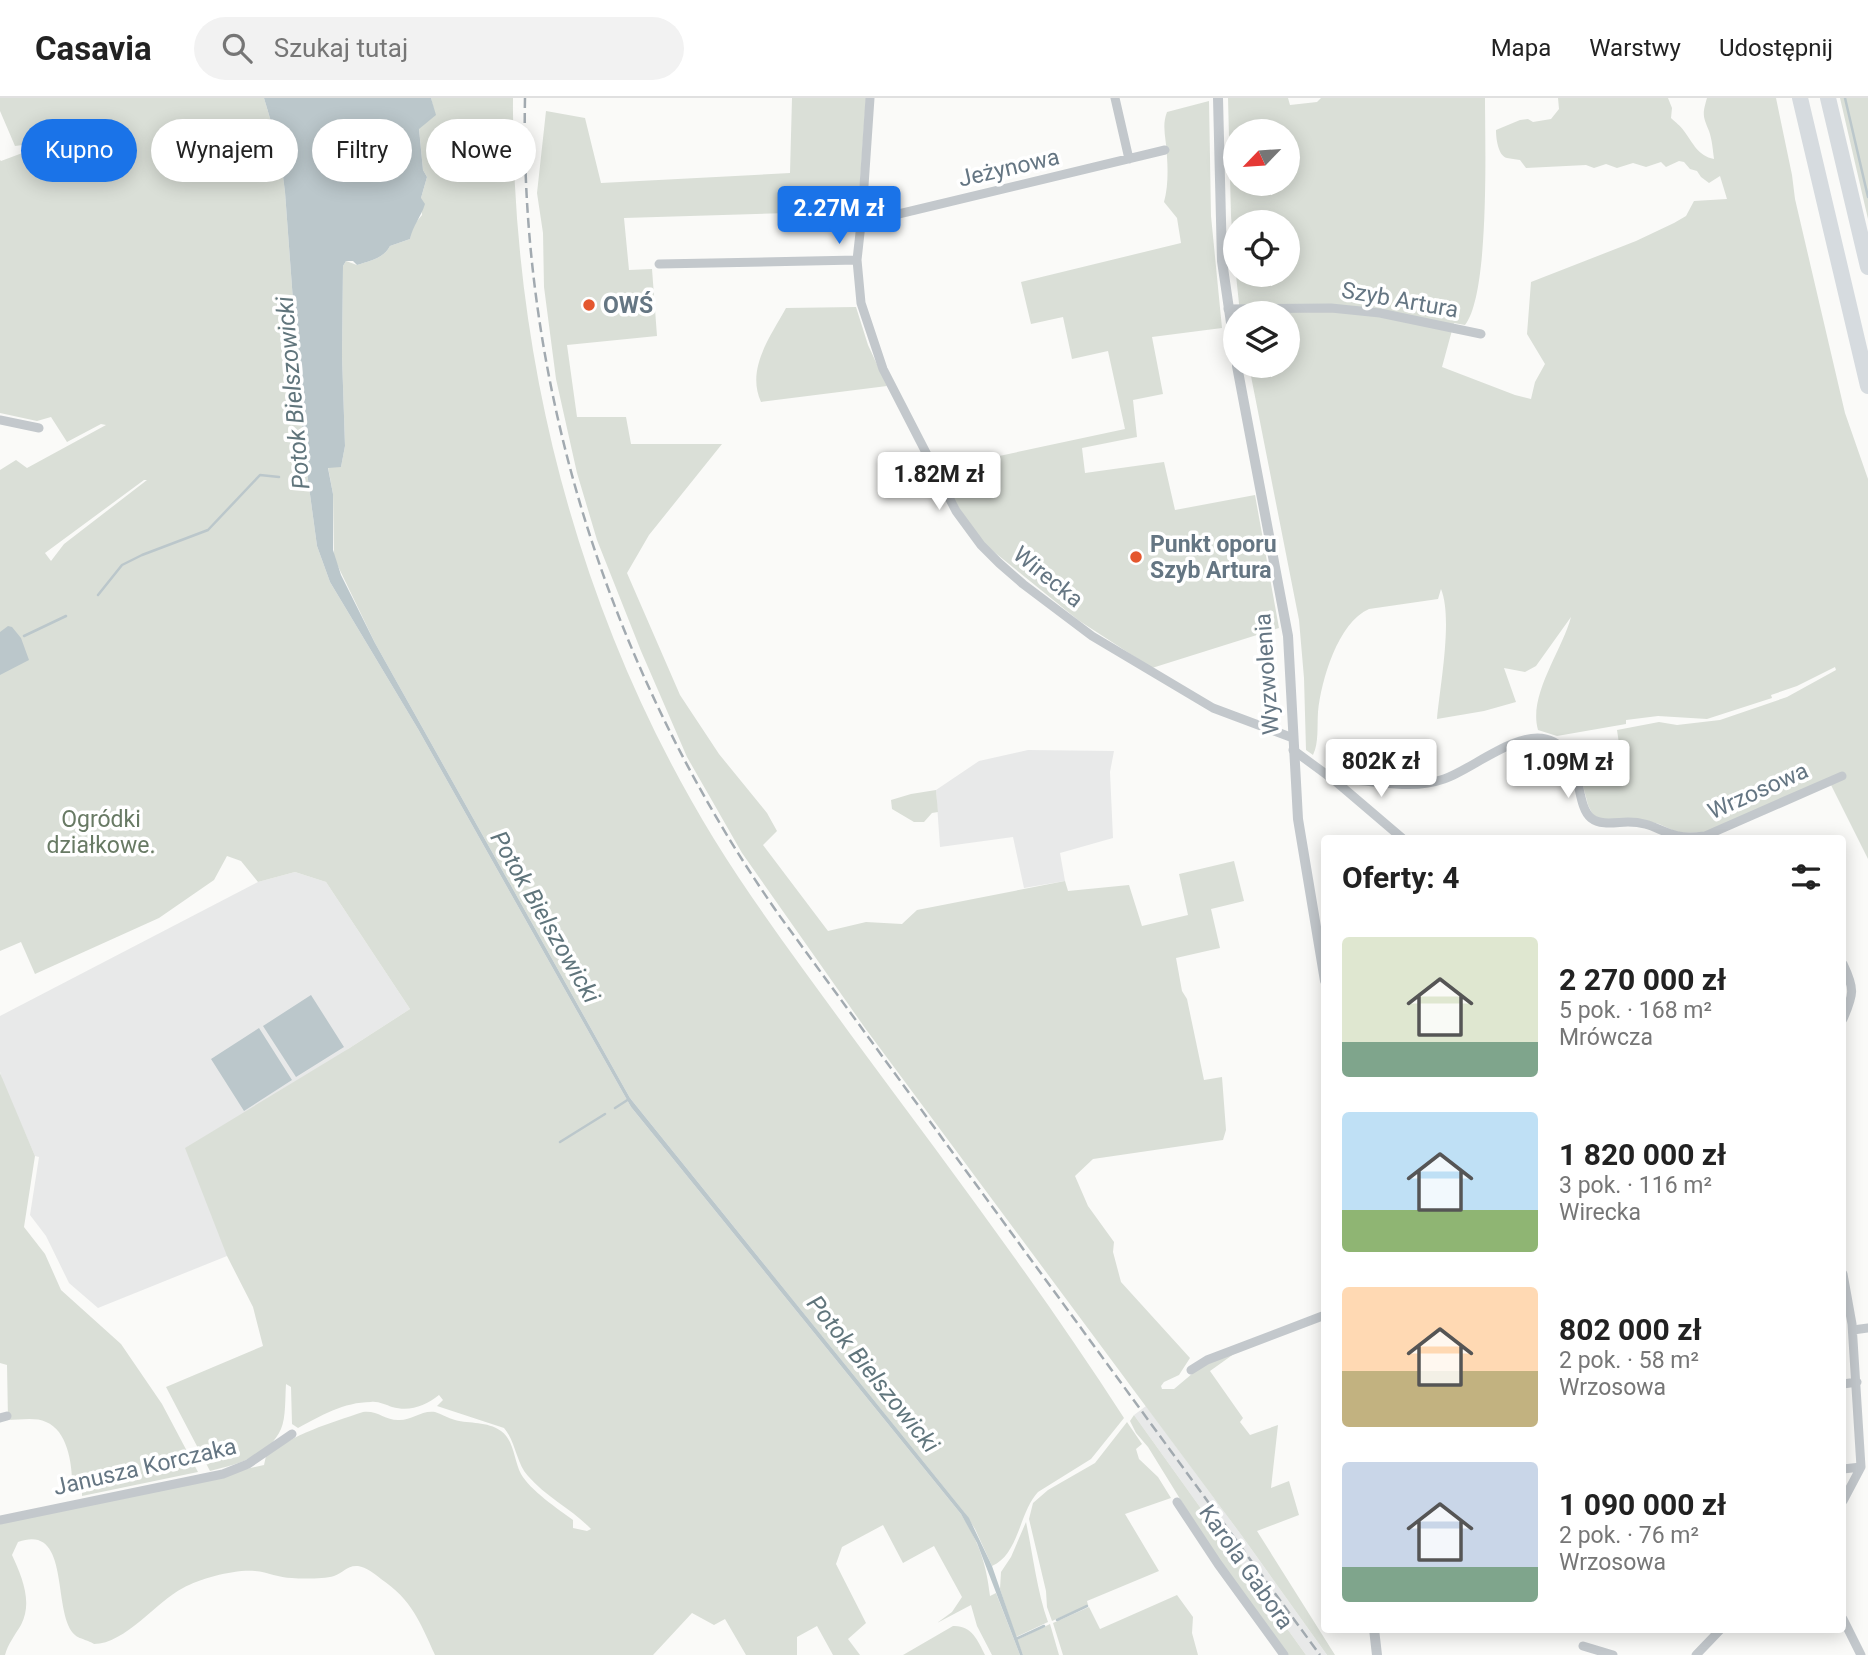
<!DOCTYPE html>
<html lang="pl">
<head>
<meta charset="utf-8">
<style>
	body { margin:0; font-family:Roboto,sans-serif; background:#f2f2f2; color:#222; height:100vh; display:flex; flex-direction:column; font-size:26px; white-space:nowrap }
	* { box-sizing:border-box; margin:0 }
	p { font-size:23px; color:#767676 }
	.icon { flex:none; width:38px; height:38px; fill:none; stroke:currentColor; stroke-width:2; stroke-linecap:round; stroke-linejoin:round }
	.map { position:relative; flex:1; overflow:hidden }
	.panel { position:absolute; left:1321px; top:737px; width:525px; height:798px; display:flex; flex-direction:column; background:#fff; border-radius:7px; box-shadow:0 4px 18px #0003 }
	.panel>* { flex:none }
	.hud { position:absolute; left:21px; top:21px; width:665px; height:63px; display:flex; gap:14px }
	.needle { width:46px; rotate:245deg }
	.controls { position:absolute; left:1223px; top:21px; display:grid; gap:14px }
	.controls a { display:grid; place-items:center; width:77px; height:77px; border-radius:50%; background:#fff; box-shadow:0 4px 18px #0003; font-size:35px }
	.price { position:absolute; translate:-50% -60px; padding:0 16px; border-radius:7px; background:#fff; color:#222; font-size:23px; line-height:46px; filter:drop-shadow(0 2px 4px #0008) }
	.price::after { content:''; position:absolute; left:50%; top:42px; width:21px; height:16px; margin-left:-10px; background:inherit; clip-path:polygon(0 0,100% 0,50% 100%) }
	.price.active { background:#1a73e8; color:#fff }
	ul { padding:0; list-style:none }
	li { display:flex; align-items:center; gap:21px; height:175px; padding:0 21px }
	li span { display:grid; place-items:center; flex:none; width:196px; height:140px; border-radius:7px; color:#555 }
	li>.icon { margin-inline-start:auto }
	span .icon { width:84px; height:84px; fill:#fffc; stroke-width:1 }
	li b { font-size:30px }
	h2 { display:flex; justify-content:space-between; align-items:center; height:84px; padding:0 21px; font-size:30px }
	.tag { padding:0 24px; border-radius:32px; background:#fff; box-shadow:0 4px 18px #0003; font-size:24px; line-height:63px }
	.tag.active { background:#1a73e8; color:#fff }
	header { display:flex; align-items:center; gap:42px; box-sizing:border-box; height:98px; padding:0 35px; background:#fff; border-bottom:2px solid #e0e0e0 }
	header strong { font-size:33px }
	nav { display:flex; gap:38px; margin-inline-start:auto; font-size:24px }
	.search { width:490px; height:63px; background:#f2f2f2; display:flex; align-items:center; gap:18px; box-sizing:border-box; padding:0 24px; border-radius:38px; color:#767676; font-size:26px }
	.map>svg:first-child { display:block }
</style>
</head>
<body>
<header>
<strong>Casavia</strong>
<div class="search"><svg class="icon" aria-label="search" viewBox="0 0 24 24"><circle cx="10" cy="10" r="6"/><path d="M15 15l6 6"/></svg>Szukaj tutaj</div>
<nav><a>Mapa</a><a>Warstwy</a><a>Udostępnij</a></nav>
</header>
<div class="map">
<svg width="1868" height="1557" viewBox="0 0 1868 1557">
	<rect width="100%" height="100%" fill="#fafaf8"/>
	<!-- built -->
	<path fill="#e8e9e9" d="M1028,652L1114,653L1110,674L1113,740L1060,755L1065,783L1024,790L1013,739L940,749L936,692L979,663Z
		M295,774L326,784L410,911L348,951L227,1158L98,1210L69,1185L46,1138L30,1117L39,1059L35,1058L3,985L0,974V918L258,784Z
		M1146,1308L1242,1438L1327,1557H1306L1134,1317Z"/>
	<!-- green -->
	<path fill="#dadfd7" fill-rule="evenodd" d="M0,0H264L280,54L285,94L304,352L317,448L330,484L418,631L631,1009L961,1416C979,1445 986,1464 990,1498L996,1495L1020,1557H992L977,1528L971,1507L937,1525L952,1514L962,1499L934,1448L903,1465L883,1427L842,1449L836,1466L866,1525L848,1541L860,1557H833L817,1528L797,1539V1557H746L725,1521L714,1527L692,1515L653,1557H435C420,1524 412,1502 381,1481C375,1476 366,1469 358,1468C347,1467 343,1475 334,1478C324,1481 302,1481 292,1480C279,1480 268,1474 255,1473C236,1471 201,1480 183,1490C157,1503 125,1546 94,1546C93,1545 86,1542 85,1542C81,1540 78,1540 75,1537C51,1515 72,1424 18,1444L12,1457C22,1479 33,1504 21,1527C15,1537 8,1546 5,1557H0V1426L264,1367L266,1358C293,1336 330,1325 363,1314C377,1312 385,1322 398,1322C411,1323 421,1312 435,1314C441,1316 448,1320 455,1322C470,1326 487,1323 501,1333C514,1342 514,1363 521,1376C530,1392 558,1411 573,1422V1430L587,1433L591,1431C572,1411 546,1399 528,1378C516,1365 516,1344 504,1330L437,1308L443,1302L439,1297C425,1308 410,1314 392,1309C386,1307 378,1303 371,1304C344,1304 320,1318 298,1330L292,1326L291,1289L286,1286C285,1300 286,1319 281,1331C269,1358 236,1367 210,1373L166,1289L263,1248L253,1209L227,1158L185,1050L348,951L410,911L326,784L295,774L258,784L241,763L227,758L214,782L159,820L35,876L21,844L0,853V372L16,362L27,370L106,327L101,326L67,344L51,319L37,323L0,315V62L1,63L25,54L23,47L15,48L0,13ZM144,382H147L64,446L51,463L45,455Z
		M431,0H513C511,259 578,519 714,741C756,809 804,872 851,937C944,1063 1039,1188 1124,1320L1091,1361L1038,1394C1019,1414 1019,1457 992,1468L975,1431L964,1414L630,1000L375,545L334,460L333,396L328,369H341L345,348L342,258L343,168L346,163L357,167C370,163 384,160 390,148L410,141L412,129L422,117L421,100L427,79L423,72L419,30L435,17Z
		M792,0H866L858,113L624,120L629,172L652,171L657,238L567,247L577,319H626L631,346H722L649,437L627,475L680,597L719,656L767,715L777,733L763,747L828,833L866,824L902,826L917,812L1065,783L1068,793L1129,787L1142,828L1188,817L1179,776L1234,763L1244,803L1211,811L1220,850L1176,860L1182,893L1187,901L1204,982L1222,979L1226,1032L1223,1042L1093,1061L1075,1078L1088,1108L1114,1144L1113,1154L1121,1184L1190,1260L1179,1277L1164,1284L1161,1288L1162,1291H1174L1199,1270L1238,1253L1210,1273L1243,1320L1240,1324L1250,1337L1278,1327L1271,1390L1289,1383L1299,1417L1257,1433L1335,1557H1327L1242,1438L865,930L742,755L687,659L641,553L597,442L577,375L556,281L544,189L543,135L537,95L546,13L585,20L601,85L790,75Z
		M1228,0H1288L1290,7L1317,4L1321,0H1485C1485,45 1490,196 1465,227L1454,225L1442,269L1515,297L1531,301L1535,284L1545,266L1527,236L1531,184L1636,143L1674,125L1686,118L1694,103L1727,101L1720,78L1709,85L1701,79L1697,73L1690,71L1684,64L1679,63L1666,69L1661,64L1646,69L1633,65L1617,70L1606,66L1594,70L1586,67L1526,70L1520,62C1515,61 1511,61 1507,60C1498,58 1496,40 1496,32L1520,22L1528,21L1533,24L1551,21L1559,11L1558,0H1668L1672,10L1671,20C1675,24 1681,28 1684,33C1693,45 1698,58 1714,61C1713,53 1712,41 1709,33C1703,18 1702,17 1707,0H1776L1792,77L1795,101L1845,315L1868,381V761L1831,687L1708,734L1679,735L1659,726L1643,722H1602L1593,717L1588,707L1579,672L1622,666L1617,632L1659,624L1677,627L1720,622L1787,599L1836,572L1835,569L1797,588L1771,597L1772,600L1707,621L1658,618L1626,622V626L1557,638L1538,632C1528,597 1562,553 1571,519L1536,568L1525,574L1504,570L1516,604L1484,613L1437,621C1440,588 1453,520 1441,491L1438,501L1369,511C1338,524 1321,583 1318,614C1317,628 1319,645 1313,657L1306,652L1304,580L1299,522L1249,268H1288V215H1240L1236,177H1288V124H1236L1235,174L1231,118ZM1236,33H1288V86H1236Z
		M1840,0H1868V121Z
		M1209,3L1211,118L1222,230L1152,239L1163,296L1133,302L1137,339L1082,350L1085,375L1164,364L1175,412L1255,397L1279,530L1152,570L1078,522L983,445L952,400L938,371L1125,331L1108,253L1072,261L1063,219L1031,226L1021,184L1181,145L1177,120L1164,104C1168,90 1168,73 1167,59C1167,43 1161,29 1167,14Z
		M856,209L868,247L887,288L761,304C746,271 770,239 786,210Z
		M936,692L938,714L932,715L924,724H914L892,711L891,702L911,696Z
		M0,975L35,1058L24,1129L45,1156L61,1192L121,1246L162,1306L198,1374L82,1398V1390L72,1392C73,1371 69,1333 46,1324C36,1319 19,1322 8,1322L7,1267L0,1265Z
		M1134,1317L1306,1557H1286L1219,1464L1148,1349L1136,1335L1130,1323Z
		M1127,1324L1142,1346L1136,1351L1139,1361L1158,1379L1171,1400L1125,1416L1159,1473L1087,1503L1088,1507L1052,1523L1047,1509L1046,1493L1029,1421L1033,1405L1048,1392L1095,1365Z
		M1026,1424C1033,1457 1037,1493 1048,1524L1016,1539L1000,1491L1001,1474L1011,1459Z
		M1177,1497L1193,1519L1192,1535L1198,1557H1063L1053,1525L1089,1509L1100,1531Z
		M1050,1526L1059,1557H1023L1017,1542Z
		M953,1528C971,1527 978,1542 985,1557H903Z"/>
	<!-- water -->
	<path fill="#bbc7cb" d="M264,0H431L436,17L419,31L423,72L427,79L421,100L425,106C421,119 413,127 410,141L390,148C384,160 370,163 357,167L353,163H346L343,168L342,258L345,348L341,369L328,370L333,396V452L341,477L375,545L630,1000L969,1420L992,1468L1023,1557H1020L977,1445L961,1416L631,1009L418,631L330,484L317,448L304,352L285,94L280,54Z
		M8,528L12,529L21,540L29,562L0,577V534Z
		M311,897L344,949L296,979L263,928Z
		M259,930L292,982L244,1013L211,961Z"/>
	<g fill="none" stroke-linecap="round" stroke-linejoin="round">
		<!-- stream -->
		<path stroke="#bbc7cb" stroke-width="2.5" d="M1845,0L1868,99
			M98,497L122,467L142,457L208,432L260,377L279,379
			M24,538L66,518
			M615,1010L629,1001
			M560,1044L605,1016
			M1057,1522L1087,1508
			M1016,1541L1044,1528"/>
		<!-- minor -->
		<path stroke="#c3c8cc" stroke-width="9" d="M870,0L862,117L857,162L861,205L883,271L956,413L981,447L999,465L1023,486L1092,538L1213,610L1293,640
			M1115,0L1129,61
			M861,125L1165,52
			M659,166L857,162
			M1228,211L1331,210L1380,215L1481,236
			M0,322L39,330
			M1293,652L1334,682L1402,740
			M1334,682C1372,680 1406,694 1444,681C1471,672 1516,633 1546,641C1585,651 1573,705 1591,720C1601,728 1617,724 1628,724C1651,724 1658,733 1678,738C1687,740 1696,739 1705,738L1842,678
			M1843,866C1855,891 1854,896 1843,921
			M1843,1176L1852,1226L1861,1369L1843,1403
			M1853,1232L1868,1230
			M1191,1272L1207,1262L1325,1217
			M1843,1286L1857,1284
			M0,1320L7,1318
			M1843,1371L1861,1369
			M1177,1404L1218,1466L1284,1557
			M0,1422L223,1376L248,1366L292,1336
			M1843,1521L1861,1557
			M1583,1548L1613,1557
			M1696,1557L1721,1531"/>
		<!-- tertiary -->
		<path stroke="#c3c8cc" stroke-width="10" d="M1218,0L1222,163L1236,259
			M1237,268L1288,538L1298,721L1325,883
			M1374,1531L1377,1557"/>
		<!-- motorway -->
		<path stroke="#d6dbdf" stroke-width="16" d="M1800,0L1868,288
			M1828,0L1868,169"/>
		<!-- rail -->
		<path stroke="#a2aab0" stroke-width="2.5" stroke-dasharray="10 5" stroke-linecap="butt" d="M525,0C519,293 612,578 779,817L1320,1557"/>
	</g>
	<!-- markers -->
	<g fill="#e4572e" stroke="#fff" stroke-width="2.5">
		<circle cx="589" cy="207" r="7"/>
		<circle cx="1136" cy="459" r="7"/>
	</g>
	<g text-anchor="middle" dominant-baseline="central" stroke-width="7" stroke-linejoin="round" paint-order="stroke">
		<!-- street labels -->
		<g font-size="23" fill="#657683" stroke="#fff">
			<text transform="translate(1009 70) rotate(-13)">Jeżynowa</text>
			<text transform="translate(1400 202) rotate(10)">Szyb Artura</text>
			<text transform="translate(1048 479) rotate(39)">Wirecka</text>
			<text transform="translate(1267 576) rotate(-94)">Wyzwolenia</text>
			<text transform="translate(1758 693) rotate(-24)">Wrzosowa</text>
			<text transform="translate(145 1369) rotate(-13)">Janusza Korczaka</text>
			<text transform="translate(1246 1469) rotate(55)">Karola Gabora</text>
		</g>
		<!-- poi labels -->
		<g font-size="23" font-weight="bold" fill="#657683" stroke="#fff" text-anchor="start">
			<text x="603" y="207">OWŚ</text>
			<text x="1150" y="446">Punkt oporu<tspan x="1150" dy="26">Szyb Artura</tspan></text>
		</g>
		<!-- park labels -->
		<g font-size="23" fill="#687a64" stroke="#fff">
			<text x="101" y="721">Ogródki<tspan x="101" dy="26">działkowe.</tspan></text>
		</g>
		<!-- water labels -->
		<g font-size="24" font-style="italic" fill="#60757c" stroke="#fff">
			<text transform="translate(293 295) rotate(-95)">Potok Bielszowicki</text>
			<text transform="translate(545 819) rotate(60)">Potok Bielszowicki</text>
			<text transform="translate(873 1276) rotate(51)">Potok Bielszowicki</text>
		</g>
	</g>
</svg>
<div class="controls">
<a><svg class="needle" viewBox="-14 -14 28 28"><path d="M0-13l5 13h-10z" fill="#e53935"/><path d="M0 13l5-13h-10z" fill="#767676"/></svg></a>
<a><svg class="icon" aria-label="locate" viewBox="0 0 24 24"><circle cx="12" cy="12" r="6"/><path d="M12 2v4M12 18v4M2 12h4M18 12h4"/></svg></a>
<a><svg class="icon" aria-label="layers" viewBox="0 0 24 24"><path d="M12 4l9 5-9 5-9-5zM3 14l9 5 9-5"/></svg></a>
</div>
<b class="price active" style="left:839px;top:148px">2.27M zł</b>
<b class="price" style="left:939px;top:414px">1.82M zł</b>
<b class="price" style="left:1381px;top:701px">802K zł</b>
<b class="price" style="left:1568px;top:702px">1.09M zł</b>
<div class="hud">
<a class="tag active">Kupno</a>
<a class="tag">Wynajem</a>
<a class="tag">Filtry</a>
<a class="tag">Nowe</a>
</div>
<section class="panel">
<h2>Oferty: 4<svg class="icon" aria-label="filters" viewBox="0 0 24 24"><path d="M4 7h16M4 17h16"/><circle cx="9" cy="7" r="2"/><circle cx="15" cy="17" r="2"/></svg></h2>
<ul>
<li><span style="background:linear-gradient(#dfe7d0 75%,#7fa58c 0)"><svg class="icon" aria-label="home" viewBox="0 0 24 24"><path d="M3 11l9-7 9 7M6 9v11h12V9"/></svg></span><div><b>2 270 000 zł</b><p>5 pok. · 168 m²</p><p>Mrówcza</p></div></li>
<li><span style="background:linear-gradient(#bfe0f5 70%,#8fb573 0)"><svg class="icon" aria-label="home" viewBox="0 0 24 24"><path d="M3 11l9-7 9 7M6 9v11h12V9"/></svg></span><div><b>1 820 000 zł</b><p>3 pok. · 116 m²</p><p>Wirecka</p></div></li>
<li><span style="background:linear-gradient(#ffd9b3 60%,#c2b280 0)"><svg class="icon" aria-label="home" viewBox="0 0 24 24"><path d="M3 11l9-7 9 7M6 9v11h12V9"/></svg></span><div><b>802 000 zł</b><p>2 pok. · 58 m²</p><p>Wrzosowa</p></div></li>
<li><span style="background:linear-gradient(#c9d6e8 75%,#7fa58c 0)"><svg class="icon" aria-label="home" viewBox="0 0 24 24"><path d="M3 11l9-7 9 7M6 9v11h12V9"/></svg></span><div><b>1 090 000 zł</b><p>2 pok. · 76 m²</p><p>Wrzosowa</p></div></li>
</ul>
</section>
</div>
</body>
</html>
